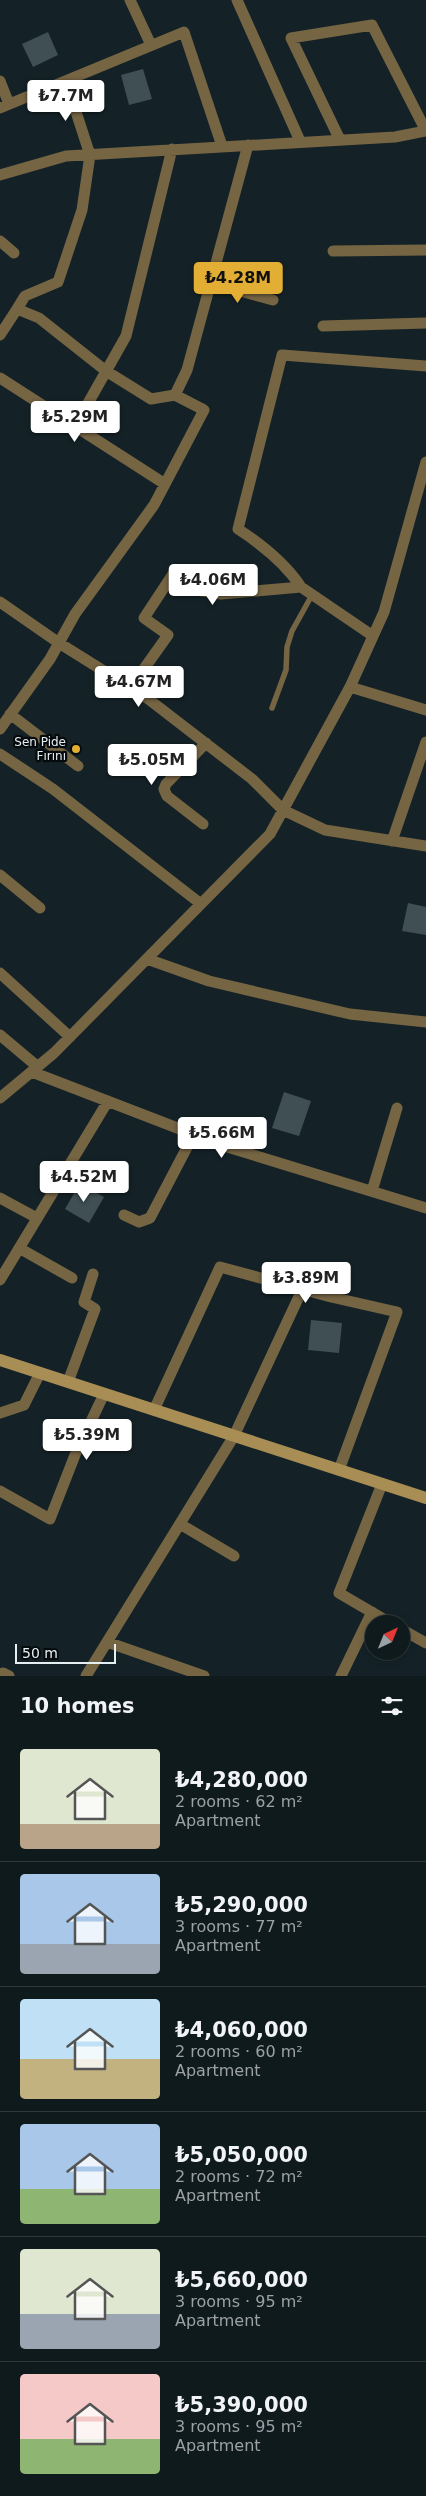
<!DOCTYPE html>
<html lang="en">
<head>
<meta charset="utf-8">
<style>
	body { margin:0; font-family:"DejaVu Sans",sans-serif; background:#1d272a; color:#f1f3f6; height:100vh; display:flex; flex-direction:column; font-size:19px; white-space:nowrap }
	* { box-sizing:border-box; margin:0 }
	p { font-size:16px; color:#9ba1a4 }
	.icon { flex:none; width:28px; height:28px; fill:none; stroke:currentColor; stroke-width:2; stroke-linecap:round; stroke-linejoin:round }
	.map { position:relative; height:1676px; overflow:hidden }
	.drawer { display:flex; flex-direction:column; background:#0f1a1d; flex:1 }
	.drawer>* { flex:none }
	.needle { width:32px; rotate:43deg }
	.tools { position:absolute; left:365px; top:1615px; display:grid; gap:10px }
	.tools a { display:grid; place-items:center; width:45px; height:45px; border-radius:50%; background:#0f1a1d; box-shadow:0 2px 8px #0003,0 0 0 1px #2f383b; font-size:25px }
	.scale { position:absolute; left:15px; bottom:12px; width:101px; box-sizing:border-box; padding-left:5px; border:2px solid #e5eef1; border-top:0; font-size:14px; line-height:18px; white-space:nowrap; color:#e5eef1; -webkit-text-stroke:4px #050b0d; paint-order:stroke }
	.price { position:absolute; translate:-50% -42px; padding:0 11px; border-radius:5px; background:#fff; color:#222; font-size:16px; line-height:32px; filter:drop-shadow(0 1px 2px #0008) }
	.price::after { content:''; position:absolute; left:50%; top:30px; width:15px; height:11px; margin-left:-8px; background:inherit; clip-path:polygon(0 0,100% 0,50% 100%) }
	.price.selected { background:#e2af34; color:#111 }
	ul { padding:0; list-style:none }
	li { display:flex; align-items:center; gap:15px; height:125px; padding:0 20px }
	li+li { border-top:1px solid #2f383b }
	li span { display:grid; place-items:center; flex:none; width:140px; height:100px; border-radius:5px; color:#555 }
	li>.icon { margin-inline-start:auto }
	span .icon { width:60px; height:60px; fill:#fffc; stroke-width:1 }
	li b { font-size:21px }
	h2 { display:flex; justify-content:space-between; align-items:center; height:60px; padding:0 20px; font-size:21px }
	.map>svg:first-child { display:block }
</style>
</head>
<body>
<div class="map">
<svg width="426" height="1676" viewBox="0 0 426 1676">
	<rect width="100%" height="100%" fill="#142227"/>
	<!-- building -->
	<path fill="#404f54" d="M48,32L58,55L33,67L22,44Z
		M143,69L152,99L129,105L121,75Z
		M408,903L426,907V935L402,931Z
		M284,1092L311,1101L299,1136L272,1128Z
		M80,1183L104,1197L89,1223L65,1209Z
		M311,1320L342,1323L339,1353L308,1350Z"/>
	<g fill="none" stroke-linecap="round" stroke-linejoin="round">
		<!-- lane -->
		<path stroke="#766543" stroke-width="5.5" d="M272,708L286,670L287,647L292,631L312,595"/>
		<!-- street -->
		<path stroke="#766543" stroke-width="11" d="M130,0L151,45
			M237,0L300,141
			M0,81L9,104
			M66,81L90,155L82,210L58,282L25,296L17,309L39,318L106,371L151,399L175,395
			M0,108L184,32L222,146
			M340,140L291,38L372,25L426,131
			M0,175L66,156L395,137L426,131
			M0,241L14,253
			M333,251L426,250
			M211,283L273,300
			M323,326L426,323
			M0,335L17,309
			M0,378L165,484
			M74,428L126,336L172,149
			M301,587C286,564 261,544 238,529L282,355L426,366
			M0,602L59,643L147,698L252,779L283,810L325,830L426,846
			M131,687L168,635L144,618L173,574L197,590L221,594L301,587L373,636
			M350,687L426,710
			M10,714L78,766
			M0,729L50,659L75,614L154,505L204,410L175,395L187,370L248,145
			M0,754L53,789L201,904
			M203,824L167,796L164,789L166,784L206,743
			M392,841L426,742
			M0,875L40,908
			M147,959L209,981L350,1014L426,1022
			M0,973L70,1037
			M0,1035L38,1067
			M32,1072L224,1146L426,1208
			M0,1098L54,1053L270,834L350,687L384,612L426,462
			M372,1191L397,1108
			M0,1198L37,1218
			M124,1215L139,1222L150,1218L194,1134
			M19,1248L72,1278
			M0,1280L108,1101
			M68,1382L95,1309L84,1302L93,1274
			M154,1410L220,1267L331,1297L397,1312L339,1470
			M0,1413L24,1405L40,1373
			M382,1484L339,1593L392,1624
			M0,1491L50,1519L75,1455L104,1394
			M180,1524L234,1556
			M401,1629L426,1643
			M107,1642L204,1676
			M3,1673L9,1676
			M86,1676L234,1436L302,1290
			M341,1676L372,1612"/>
		<!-- secondary -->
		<path stroke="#a88d54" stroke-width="12" d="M0,1360L426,1498"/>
	</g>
	<!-- markers -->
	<circle fill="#e2af34" stroke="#050b0d" stroke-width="2" cx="76" cy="749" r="5"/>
	<g text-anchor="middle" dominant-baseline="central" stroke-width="4.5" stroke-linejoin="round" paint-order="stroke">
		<!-- poi labels -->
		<g font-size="12" fill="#e5eef1" stroke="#050b0d" text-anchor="end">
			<text x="66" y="742">Sen Pide<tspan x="66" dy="14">Fırını</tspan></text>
		</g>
	</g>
</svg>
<div class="tools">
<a><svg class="needle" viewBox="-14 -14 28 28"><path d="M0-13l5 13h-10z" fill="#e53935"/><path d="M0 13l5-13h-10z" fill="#9ba1a4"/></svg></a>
</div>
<div class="scale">50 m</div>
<b class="price" style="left:66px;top:122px">₺7.7M</b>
<b class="price selected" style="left:238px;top:304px">₺4.28M</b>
<b class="price" style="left:75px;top:443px">₺5.29M</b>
<b class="price" style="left:213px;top:606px">₺4.06M</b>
<b class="price" style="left:139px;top:708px">₺4.67M</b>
<b class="price" style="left:152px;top:786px">₺5.05M</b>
<b class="price" style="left:222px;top:1159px">₺5.66M</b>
<b class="price" style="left:84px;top:1203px">₺4.52M</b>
<b class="price" style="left:306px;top:1304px">₺3.89M</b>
<b class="price" style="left:87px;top:1461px">₺5.39M</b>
</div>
<section class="drawer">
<h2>10 homes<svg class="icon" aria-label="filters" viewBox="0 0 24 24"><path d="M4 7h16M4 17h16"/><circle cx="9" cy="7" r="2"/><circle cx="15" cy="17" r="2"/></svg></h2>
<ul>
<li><span style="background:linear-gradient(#dfe7d0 75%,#b9a48a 0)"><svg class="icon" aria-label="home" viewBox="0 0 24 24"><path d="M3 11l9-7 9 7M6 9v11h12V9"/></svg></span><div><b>₺4,280,000</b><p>2 rooms · 62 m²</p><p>Apartment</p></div></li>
<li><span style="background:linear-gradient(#a9c7e8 70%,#9aa5b1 0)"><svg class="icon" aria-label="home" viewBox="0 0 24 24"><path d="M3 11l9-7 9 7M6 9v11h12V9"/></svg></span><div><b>₺5,290,000</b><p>3 rooms · 77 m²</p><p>Apartment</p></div></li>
<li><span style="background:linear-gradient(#bfe0f5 60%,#c2b280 0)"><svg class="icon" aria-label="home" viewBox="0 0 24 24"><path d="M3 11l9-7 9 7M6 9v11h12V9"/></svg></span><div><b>₺4,060,000</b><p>2 rooms · 60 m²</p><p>Apartment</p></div></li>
<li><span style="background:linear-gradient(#a9c7e8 65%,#8fb573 0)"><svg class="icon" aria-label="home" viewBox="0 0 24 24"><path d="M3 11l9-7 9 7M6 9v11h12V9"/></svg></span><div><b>₺5,050,000</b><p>2 rooms · 72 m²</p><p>Apartment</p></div></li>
<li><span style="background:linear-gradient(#dfe7d0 65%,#9aa5b1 0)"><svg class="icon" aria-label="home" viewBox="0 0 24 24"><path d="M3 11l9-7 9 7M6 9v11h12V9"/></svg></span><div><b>₺5,660,000</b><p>3 rooms · 95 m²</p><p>Apartment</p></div></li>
<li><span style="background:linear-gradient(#f6c9c9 65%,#8fb573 0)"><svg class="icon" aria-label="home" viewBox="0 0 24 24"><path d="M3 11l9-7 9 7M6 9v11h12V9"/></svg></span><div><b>₺5,390,000</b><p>3 rooms · 95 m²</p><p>Apartment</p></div></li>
</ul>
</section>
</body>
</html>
